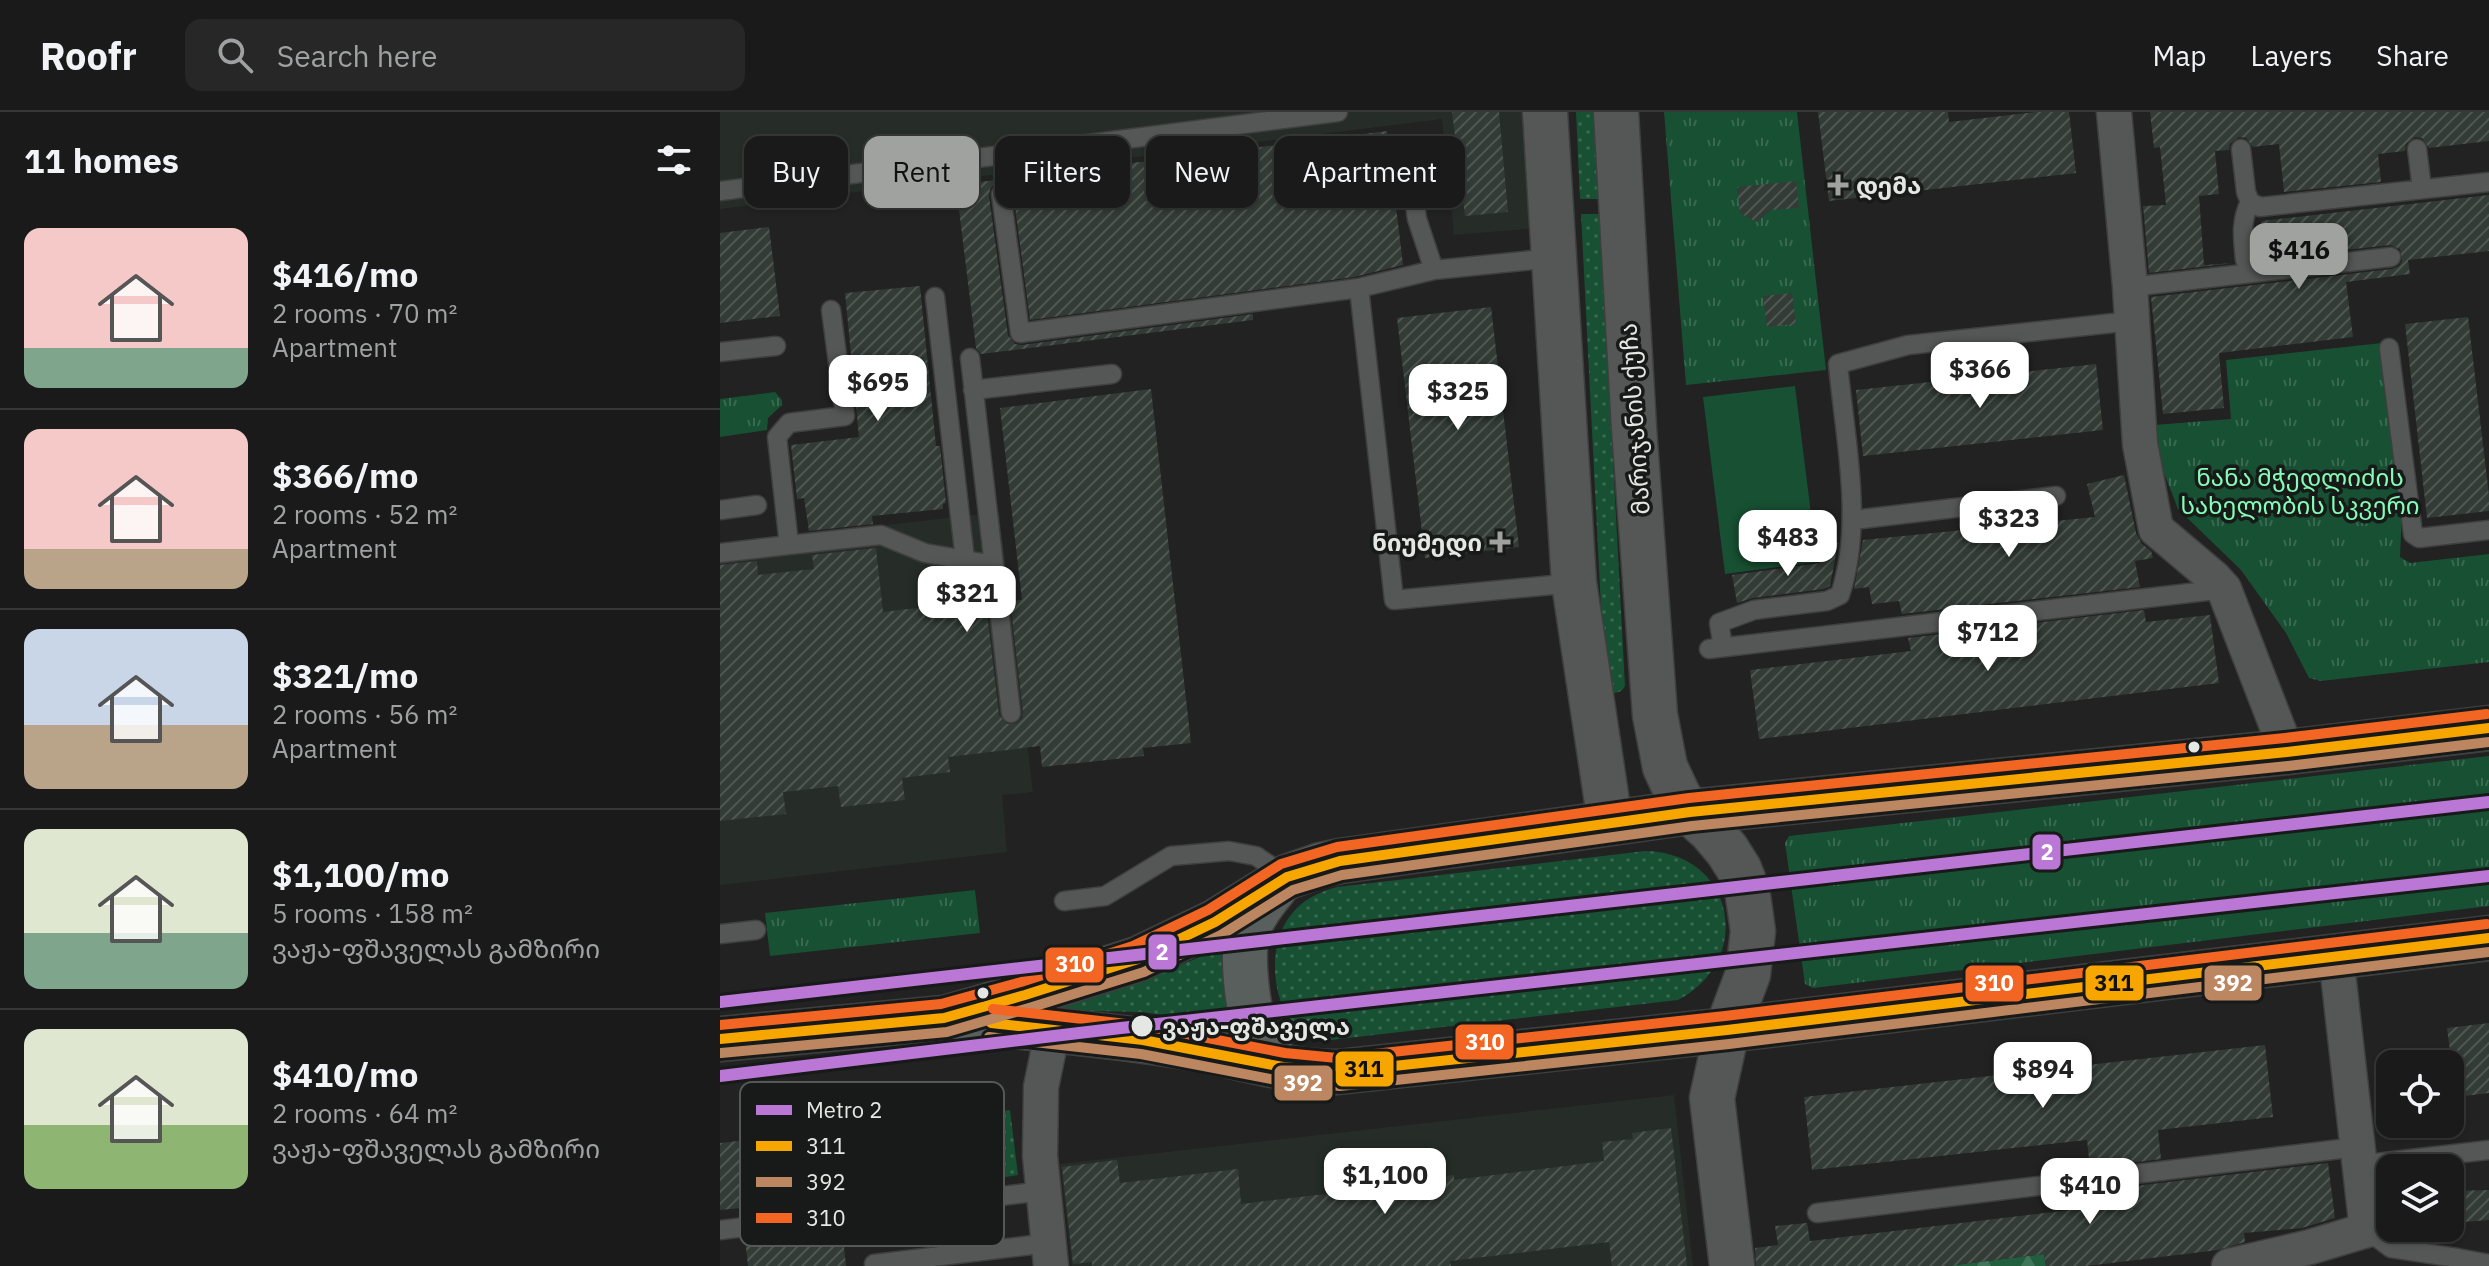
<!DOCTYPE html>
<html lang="en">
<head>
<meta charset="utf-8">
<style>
	body { margin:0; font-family:"IBM Plex Sans","Noto Sans Georgian",sans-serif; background:#262726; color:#f1f3f6; height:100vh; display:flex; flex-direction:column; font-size:30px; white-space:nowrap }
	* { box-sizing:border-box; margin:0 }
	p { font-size:26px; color:#9fa1a2 }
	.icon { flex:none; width:44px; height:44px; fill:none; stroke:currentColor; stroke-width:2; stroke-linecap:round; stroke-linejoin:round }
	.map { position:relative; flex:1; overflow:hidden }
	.panel { display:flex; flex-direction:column; background:#191a19; width:720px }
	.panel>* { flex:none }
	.banner { position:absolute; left:24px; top:24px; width:760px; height:72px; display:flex; gap:16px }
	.tools { position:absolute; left:1656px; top:938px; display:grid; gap:16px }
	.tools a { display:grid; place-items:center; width:88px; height:88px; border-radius:16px; background:#191a19; box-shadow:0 2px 6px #0004,0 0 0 2px #373838; font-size:40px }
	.price { position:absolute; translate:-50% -68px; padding:0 18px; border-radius:16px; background:#fff; color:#222; font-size:26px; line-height:52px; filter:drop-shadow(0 2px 4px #0008) }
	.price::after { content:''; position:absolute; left:50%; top:48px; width:24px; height:18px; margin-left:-12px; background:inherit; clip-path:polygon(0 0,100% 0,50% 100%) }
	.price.current { background:#a0a2a0; color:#111 }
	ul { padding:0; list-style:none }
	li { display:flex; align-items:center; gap:24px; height:200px; padding:0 24px }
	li+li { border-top:2px solid #373838 }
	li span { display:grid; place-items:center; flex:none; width:224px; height:160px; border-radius:16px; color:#555 }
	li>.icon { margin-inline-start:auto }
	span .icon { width:96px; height:96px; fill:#fffc; stroke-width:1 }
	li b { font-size:34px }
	h2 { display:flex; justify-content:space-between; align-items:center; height:96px; padding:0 24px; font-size:34px }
	.chip { padding:0 28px; border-radius:16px; background:#191a19; box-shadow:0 2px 6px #0004,0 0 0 2px #373838; font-size:28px; line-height:72px }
	.chip.current { background:#a0a2a0; color:#111 }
	header { display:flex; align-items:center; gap:48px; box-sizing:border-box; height:112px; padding:0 40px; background:#191a19; border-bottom:2px solid #373838 }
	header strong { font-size:38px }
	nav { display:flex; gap:44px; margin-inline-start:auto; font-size:28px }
	.search { width:560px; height:72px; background:#262726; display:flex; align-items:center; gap:20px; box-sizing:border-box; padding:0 28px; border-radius:16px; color:#9fa1a2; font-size:30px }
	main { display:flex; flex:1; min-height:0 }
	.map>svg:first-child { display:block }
</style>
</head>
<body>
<header>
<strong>Roofr</strong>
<div class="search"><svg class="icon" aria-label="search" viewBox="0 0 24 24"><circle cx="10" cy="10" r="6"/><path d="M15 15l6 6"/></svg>Search here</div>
<nav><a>Map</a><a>Layers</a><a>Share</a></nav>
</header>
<main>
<section class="panel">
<h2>11 homes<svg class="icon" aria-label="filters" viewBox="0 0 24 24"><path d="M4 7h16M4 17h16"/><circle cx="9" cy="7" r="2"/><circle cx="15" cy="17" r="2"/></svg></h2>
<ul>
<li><span style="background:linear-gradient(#f6c9c9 75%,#7fa58c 0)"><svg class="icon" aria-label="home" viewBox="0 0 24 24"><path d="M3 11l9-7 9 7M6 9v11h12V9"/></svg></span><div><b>$416/mo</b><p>2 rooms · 70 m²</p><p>Apartment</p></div></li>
<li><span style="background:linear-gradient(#f6c9c9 75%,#b9a48a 0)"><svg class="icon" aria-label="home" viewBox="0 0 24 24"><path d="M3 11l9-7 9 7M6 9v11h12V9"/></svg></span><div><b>$366/mo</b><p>2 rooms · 52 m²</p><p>Apartment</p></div></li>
<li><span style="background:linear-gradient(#c9d6e8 60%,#b9a48a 0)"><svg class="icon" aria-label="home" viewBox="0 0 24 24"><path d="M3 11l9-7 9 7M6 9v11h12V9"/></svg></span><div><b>$321/mo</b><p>2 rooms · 56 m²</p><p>Apartment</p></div></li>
<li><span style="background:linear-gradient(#dfe7d0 65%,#7fa58c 0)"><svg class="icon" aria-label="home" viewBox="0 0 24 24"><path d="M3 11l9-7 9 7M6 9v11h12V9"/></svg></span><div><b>$1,100/mo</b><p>5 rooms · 158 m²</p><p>ვაჟა-ფშაველას გამზირი</p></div></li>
<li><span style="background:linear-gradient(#dfe7d0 60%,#8fb573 0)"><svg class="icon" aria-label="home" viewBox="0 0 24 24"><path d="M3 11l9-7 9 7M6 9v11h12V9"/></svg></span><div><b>$410/mo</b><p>2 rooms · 64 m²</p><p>ვაჟა-ფშაველას გამზირი</p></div></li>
</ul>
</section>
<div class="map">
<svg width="1769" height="1154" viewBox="0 0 1769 1154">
	<defs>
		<pattern id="grass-dots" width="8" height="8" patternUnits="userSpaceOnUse" patternTransform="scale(2)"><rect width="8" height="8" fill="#175032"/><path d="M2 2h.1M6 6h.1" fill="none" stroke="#396950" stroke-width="1.8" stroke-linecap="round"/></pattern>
		<pattern id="forest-firs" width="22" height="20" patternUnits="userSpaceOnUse" patternTransform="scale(2)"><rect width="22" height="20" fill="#225f3e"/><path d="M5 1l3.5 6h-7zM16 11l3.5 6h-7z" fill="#42765a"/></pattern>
		<pattern id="park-tufts" width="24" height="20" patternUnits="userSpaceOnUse" patternTransform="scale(2)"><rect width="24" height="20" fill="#175032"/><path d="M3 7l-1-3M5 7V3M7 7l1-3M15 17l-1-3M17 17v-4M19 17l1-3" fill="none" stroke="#396950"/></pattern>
		<pattern id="building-hatch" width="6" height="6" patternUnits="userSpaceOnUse" patternTransform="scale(2)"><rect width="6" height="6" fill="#323b36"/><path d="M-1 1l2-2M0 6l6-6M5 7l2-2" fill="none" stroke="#505753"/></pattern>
	</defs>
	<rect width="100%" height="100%" fill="#212221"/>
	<!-- built -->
	<path fill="#262d28" d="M0,0H811L818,116L734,123L722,7L0,97Z
		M279,400L313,680L282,683L287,740L0,773V432Z
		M954,983L973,1154H352L340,1052Z"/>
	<!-- grass -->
	<path fill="url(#grass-dots)" d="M856,0H875L880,87H860Z
		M861,102H880L905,574C902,580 898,581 891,581L885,575Z
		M925,739C1015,740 1035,848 958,888L611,928C598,926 587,924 577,915C550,890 548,832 570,804C582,788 598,780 617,775Z
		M508,833L512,912L421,900L324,898L418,871Z
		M290,998L298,1063L256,1070L247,1003Z"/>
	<!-- forest -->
	<path fill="url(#forest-firs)" d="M1324,1142L1326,1154H1227Z"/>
	<!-- park -->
	<path fill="url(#park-tufts)" d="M944,0H1077L1106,258L966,273Z
		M1662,231L1682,398L1680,445L1690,451L1769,442V550L1601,569L1589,566L1566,521L1521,458L1458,397L1441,353L1434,313L1511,307L1506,248Z
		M55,280L62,288V293L48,306L47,318L0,325V287Z
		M1769,644V794L1110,874L1093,876L1085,872L1065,731L1069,724Z
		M255,778L260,821L50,844L45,801Z"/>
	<!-- pitch -->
	<path fill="#175032" d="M1075,274L1097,450L1005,462L983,285Z"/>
	<!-- building -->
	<path fill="url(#building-hatch)" d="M732,0H779L788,100L745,104Z
		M1098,0H1228L1229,10L1316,0H1349L1356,61L1109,89Z
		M1430,0H1769V29L1709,36L1702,26L1695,25L1686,32L1685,39L1658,42L1661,70L1564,80L1559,32L1533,35L1526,26L1519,25L1510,32L1509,38L1495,39L1499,82L1479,84L1484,153L1514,151L1429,161L1423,94L1446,93L1440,35L1434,36Z
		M667,19L683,153L634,165L310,208L293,80L286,71L274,72L270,77L269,84L288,223L295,232L302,233L533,202V208L261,242L256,236L236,73Z
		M1076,69L1079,96L1051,98L1037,110L1020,101L1017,75Z
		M1769,83V139L1688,148L1690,162L1626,170L1633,225L1499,241L1504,296L1443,302L1431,185L1672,157L1679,154L1682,149L1680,137L1670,133L1537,148L1546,145L1541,109Z
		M49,115L60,204L0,211V121Z
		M200,174L216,334H220L226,391L223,392V397L152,404L153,412L89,419L84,386L77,387L71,333L139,325L125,181Z
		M1072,181L1076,212L1047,215L1043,184Z
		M771,195L799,435L705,446L677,206Z
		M1748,205L1769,383V399L1707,406L1685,212Z
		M1376,252L1383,318L1143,344L1136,278Z
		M431,277L471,631L423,636L424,644L322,655L320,634L228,645L230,660L182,666L185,688L121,695L118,674L63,680L66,702L0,709V453L37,449L38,463L94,457L92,443L156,436L163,500L230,492L231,496L266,492L279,603L287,612L297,611L302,606L303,600L290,489L302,488L280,296Z
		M1404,363L1416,421L1422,432L1431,439L1433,446L1415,449L1420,475L1182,502L1179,489L1152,492L1149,475L1134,477L1143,428L1375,405L1367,372Z
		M1118,431L1110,474L1104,477L1033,486L1017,491L1012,463L1100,451L1098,433Z
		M1424,498L1426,510L1490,503L1499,571L1039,627L1030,558L1191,539L1188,526Z
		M1769,911V981L1736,985L1727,916Z
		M1545,933L1553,1005L1438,1018L1441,1047L1370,1056L1367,1028L1092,1058L1084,985Z
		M240,1004L248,1070L118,1085L119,1092L22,1103L21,1096L0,1098V1031Z
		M951,1016L967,1154H892L889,1130L730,1149L731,1154H372V1150L353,1152L342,1055L397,1048L400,1071L518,1057L521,1092L700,1071V1066L734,1063V1068L884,1049L882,1030L913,1027L912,1021Z
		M1608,1051L1615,1106L1582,1116L1524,1121L1525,1130L1498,1138L1367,1154H1326L1324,1142L1227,1154H1036L1035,1136L1058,1133L1055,1114L1087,1111L1090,1129L1375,1095L1373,1079Z
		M1769,1078V1108L1730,1111V1079Z
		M122,1115L126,1154H28L25,1127Z"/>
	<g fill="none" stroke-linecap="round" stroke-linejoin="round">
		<!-- lane casing -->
		<g stroke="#3f3f3f" stroke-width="21">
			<path id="lane" d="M687,35L697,107L714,158
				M1521,37L1526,80L1530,90L1540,95L1769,70
				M1697,37L1702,77
				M0,79L618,0
				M281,82L300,221L639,176L714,158L833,146
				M1525,148C1523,127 1520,110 1530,90
				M1410,175L1671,145
				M639,176L674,488L854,471
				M215,185L245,448
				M1669,236L1693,422L1699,426L1769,418
				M0,240L56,234
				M250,246L291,601
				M253,278L392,262
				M0,398L37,393
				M1133,408L1336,384
				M69,433L161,423L205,441L274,453
				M0,441L69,433L57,325L69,311L125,304L111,198
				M1003,535L999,511L1034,498L1107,489L1120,483C1144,409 1125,328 1118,252L1188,233L1412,209
				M989,537L1504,477
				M344,789L385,784L451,744L509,739L536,744L567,765
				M0,822L36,818
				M1639,1053L1769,1038
				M1097,1101L1637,1035
				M0,1118L323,1079
				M1647,1118L1671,1136L1737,1146L1738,1154
				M1737,1146L1769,1152
				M155,1154L154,1152L329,1131"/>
		</g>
		<!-- street casing -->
		<g stroke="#3f3f3f" stroke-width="37">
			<path id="street" d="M1394,0L1410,175L1420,332L1436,417L1494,466L1504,477L1567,640
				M331,1154L320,1044L321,975L333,917
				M1509,1154L1590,1135L1647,1118L1616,844"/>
		</g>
		<!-- secondary casing -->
		<g stroke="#3f3f3f" stroke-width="47">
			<path id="secondary" d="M825,0L854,471L890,710
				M896,0L914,316L935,603L945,655L959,685L970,700L991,719L1007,738L1019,757L1027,777L1033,819L1028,862L1007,918L992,986L1012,1154"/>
		</g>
		<!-- primary casing -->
		<g stroke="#3f3f3f" stroke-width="47">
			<path id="primary" d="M555,776C544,789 533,803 528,819C521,843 527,897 537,920C544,934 552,945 562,956
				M246,909C320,917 393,923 466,935C518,943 566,961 618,960L1007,918L1769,826
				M0,927L224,906L305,883L418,847L495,810L567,765L601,753L620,749L970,700L1567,640L1769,616"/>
		</g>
		<!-- lane -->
		<use href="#lane" stroke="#555756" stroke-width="18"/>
		<!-- street -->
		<use href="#street" stroke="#555756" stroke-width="34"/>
		<!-- secondary -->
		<use href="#secondary" stroke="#555756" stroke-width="44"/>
		<!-- primary -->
		<use href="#primary" stroke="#595f5c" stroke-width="44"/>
		<!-- bus-1 casing -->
		<g stroke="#171a18" stroke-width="16">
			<path id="bus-1" d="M271,911L423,928L563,955L618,960L1007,918L1769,826
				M0,927L224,906L305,883L418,847L495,810L567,765L620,749L970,700L1567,640L1769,616"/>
		</g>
		<!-- bus-2 casing -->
		<g stroke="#171a18" stroke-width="16">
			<path id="bus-2" d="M269,925L421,942L561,969L620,974L1009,932L1769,840
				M1,941L227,920L309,896L424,860L501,823L573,778L622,763L972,714L1568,654L1769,630"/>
		</g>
		<!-- bus-3 casing -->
		<g stroke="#171a18" stroke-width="16">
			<path id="bus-3" d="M273,897L425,914L565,941L617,946L1005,904L1767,812
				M0,913L221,892L301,870L413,834L488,798L561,752L617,735L969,686L1565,626L1767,602"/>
		</g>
		<!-- bus-1 -->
		<use href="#bus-1" stroke="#f7a600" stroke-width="10"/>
		<!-- bus-2 -->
		<use href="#bus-2" stroke="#bb8660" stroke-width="10"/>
		<!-- bus-3 -->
		<use href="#bus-3" stroke="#f26522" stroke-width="10"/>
		<!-- metro-1 casing -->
		<g stroke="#171a18" stroke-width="18">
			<path id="metro-1" d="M0,890L1769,690
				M0,964L401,916L1769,764"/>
		</g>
		<!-- metro-1 -->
		<use href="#metro-1" stroke="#ba77d6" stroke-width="12"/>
	</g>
	<!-- markers -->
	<g fill="#a0a2a0" stroke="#171a18" stroke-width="3">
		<path d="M1114 61h8v8h8v8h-8v8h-8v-8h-8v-8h8z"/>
		<path d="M776 418h8v8h8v8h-8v8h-8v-8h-8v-8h8z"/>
	</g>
	<g fill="#e5e7e5" stroke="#171a18" stroke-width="3">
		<circle cx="1474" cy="635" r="7"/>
		<circle cx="263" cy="881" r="7"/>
		<circle cx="422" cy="914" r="12"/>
	</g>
	<g text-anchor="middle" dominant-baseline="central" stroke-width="7" stroke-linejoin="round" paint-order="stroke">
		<!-- poi labels -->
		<g font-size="24" font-weight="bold" fill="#e5e7e5" stroke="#171a18" text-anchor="start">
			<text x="1136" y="73">დემა</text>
			<text x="762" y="430" text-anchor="end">ნიუმედი</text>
		</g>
		<!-- street labels -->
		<g font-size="24" fill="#e5e7e5" stroke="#171a18">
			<text transform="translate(914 307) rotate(-94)">მარიჯანის ქუჩა</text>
		</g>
		<!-- park labels -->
		<g font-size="24" fill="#84fdb6" stroke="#171a18">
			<text x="1580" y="365">ნანა მჭედლიძის<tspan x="1580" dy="28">სახელობის სკვერი</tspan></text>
		</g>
		<!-- stop labels -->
		<g font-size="24" font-weight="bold" fill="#e5e7e5" stroke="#171a18" text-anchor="start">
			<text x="442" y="914">ვაჟა-ფშაველა</text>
		</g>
	</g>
	<!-- legend -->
	<rect x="20" y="970" width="264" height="164" rx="12" fill="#171a18" stroke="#555856" stroke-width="2"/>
	<rect x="36" y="993" width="36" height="10" fill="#ba77d6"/>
	<rect x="36" y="1029" width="36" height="10" fill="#f7a600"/>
	<rect x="36" y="1065" width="36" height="10" fill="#bb8660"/>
	<rect x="36" y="1101" width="36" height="10" fill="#f26522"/>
	<g font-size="22" fill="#e5e7e5">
		<text x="86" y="1006">Metro 2</text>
		<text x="86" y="1042">311</text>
		<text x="86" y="1078">392</text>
		<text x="86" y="1114">310</text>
	</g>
	<g stroke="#171a18" stroke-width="3">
		<rect x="1311" y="721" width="31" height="38" rx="8" fill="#ba77d6"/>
		<rect x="427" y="821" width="31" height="38" rx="8" fill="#ba77d6"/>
		<rect x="324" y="834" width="61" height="38" rx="8" fill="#f26522"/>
		<rect x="1483" y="852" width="60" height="38" rx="8" fill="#bb8660"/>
		<rect x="1364" y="852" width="61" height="38" rx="8" fill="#f7a600"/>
		<rect x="1244" y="852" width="61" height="39" rx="8" fill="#f26522"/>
		<rect x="734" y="911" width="61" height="38" rx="8" fill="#f26522"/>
		<rect x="614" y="938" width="61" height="38" rx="8" fill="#f7a600"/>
		<rect x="553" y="952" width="61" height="38" rx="8" fill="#bb8660"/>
	</g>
	<g font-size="22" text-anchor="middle" font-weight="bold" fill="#fff">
		<text x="1327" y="748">2</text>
		<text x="442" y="848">2</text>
		<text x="355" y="860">310</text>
		<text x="1513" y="879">392</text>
		<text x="1274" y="879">310</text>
		<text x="765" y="938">310</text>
		<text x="583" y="979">392</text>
	</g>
	<g font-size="22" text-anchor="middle" font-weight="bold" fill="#111">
		<text x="1394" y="879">311</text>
		<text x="644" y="965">311</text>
	</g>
</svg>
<div class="tools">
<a><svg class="icon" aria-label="locate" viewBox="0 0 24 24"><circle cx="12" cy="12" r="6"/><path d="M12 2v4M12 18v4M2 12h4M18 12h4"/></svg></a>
<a><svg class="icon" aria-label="layers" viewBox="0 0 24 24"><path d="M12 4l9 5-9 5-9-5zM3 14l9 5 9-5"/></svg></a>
</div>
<b class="price current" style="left:1579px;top:179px">$416</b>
<b class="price" style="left:1260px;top:298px">$366</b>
<b class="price" style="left:158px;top:311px">$695</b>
<b class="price" style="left:738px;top:320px">$325</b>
<b class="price" style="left:1289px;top:447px">$323</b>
<b class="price" style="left:1068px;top:466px">$483</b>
<b class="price" style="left:247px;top:522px">$321</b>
<b class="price" style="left:1268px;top:561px">$712</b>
<b class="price" style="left:1323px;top:998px">$894</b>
<b class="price" style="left:665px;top:1104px">$1,100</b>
<b class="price" style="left:1370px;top:1114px">$410</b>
<div class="banner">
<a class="chip">Buy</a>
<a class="chip current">Rent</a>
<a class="chip">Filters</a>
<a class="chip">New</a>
<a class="chip">Apartment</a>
</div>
</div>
</main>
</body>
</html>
